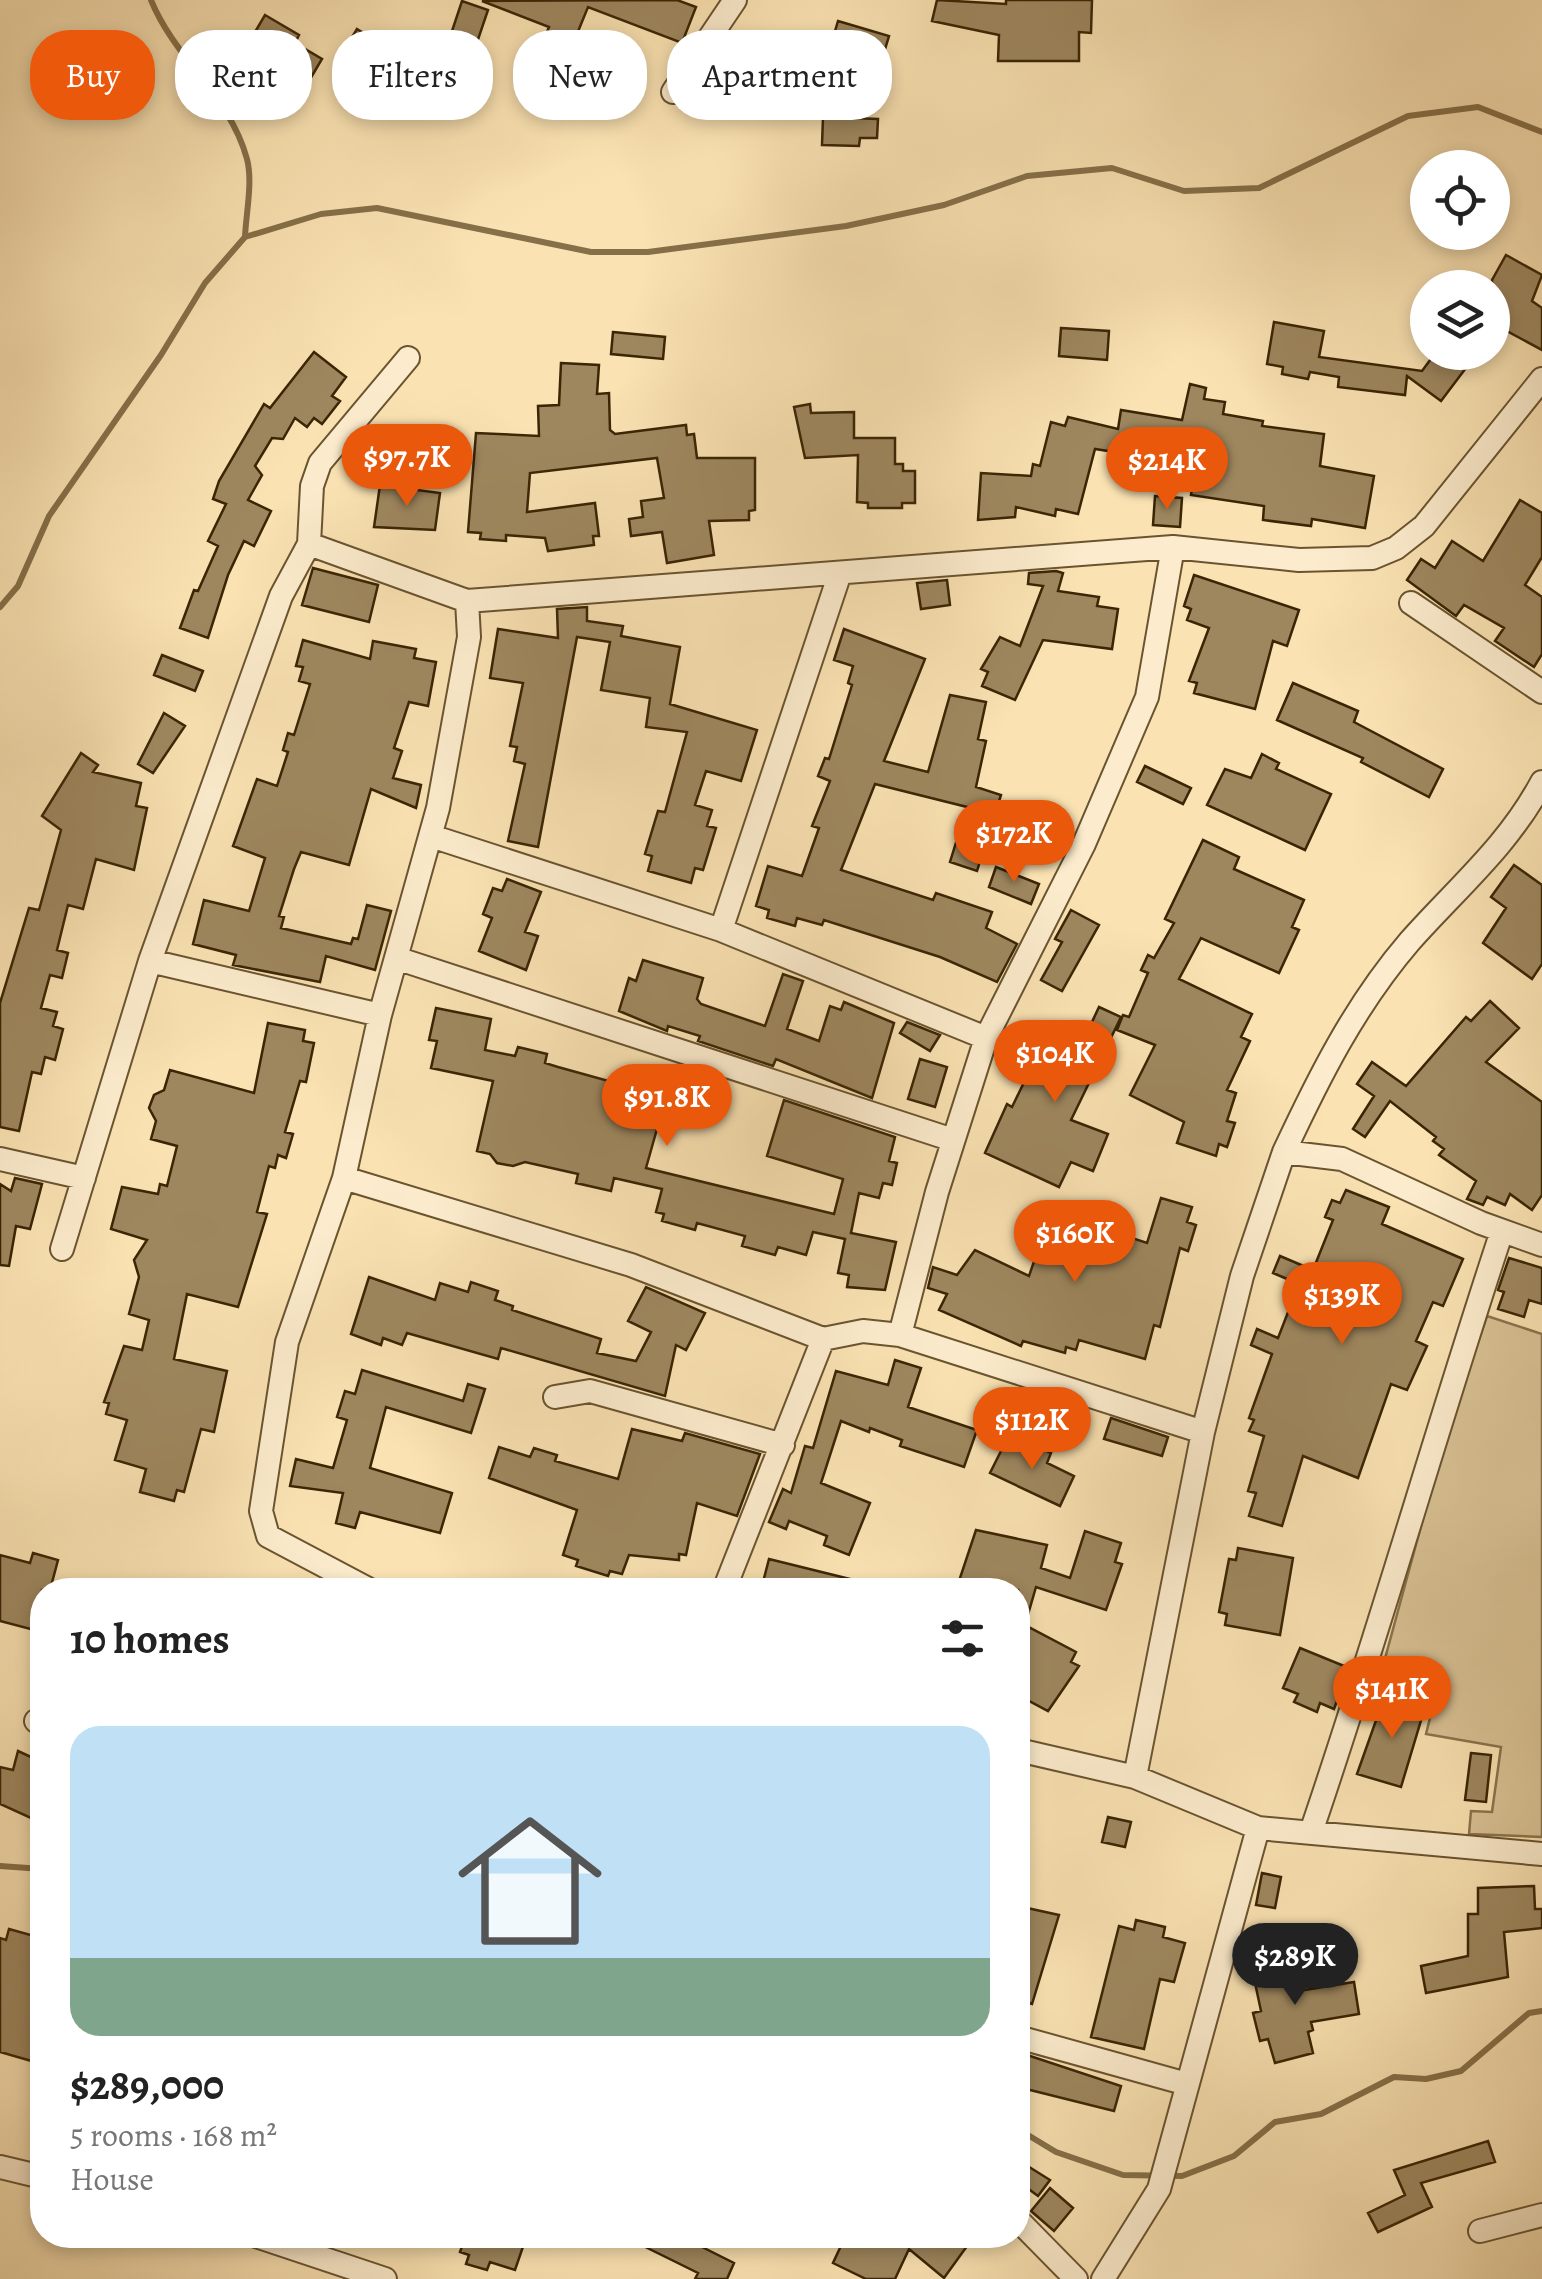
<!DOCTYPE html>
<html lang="en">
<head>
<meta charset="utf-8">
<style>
	body { margin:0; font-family:Alegreya,serif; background:#f6f6f6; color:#222; height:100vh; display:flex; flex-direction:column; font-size:38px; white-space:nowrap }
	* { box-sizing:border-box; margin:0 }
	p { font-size:32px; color:#767676 }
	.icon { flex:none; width:55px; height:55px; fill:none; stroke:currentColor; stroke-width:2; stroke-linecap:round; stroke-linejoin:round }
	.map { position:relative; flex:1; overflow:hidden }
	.side { position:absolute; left:30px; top:1578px; width:1000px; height:670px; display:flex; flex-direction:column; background:#fff; border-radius:40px; box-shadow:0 5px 15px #0003 }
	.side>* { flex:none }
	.hud { position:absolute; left:30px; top:30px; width:1000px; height:90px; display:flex; gap:20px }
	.tools { position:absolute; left:1410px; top:150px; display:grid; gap:20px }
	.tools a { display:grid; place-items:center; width:100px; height:100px; border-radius:50%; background:#fff; box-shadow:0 5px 15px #0003; font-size:50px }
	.price { position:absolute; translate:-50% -85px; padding:0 22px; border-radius:35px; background:#ea580c; color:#fff; font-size:32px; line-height:65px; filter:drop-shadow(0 2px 5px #0008) }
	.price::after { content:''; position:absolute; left:50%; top:60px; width:30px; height:22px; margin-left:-15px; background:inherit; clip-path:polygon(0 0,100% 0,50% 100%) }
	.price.current { background:#222; color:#fff }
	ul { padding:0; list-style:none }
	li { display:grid; align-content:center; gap:20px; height:530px; padding:0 40px }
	li span { display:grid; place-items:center; height:310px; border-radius:30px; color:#555 }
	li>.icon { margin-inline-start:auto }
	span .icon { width:180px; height:180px; fill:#fffc; stroke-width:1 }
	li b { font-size:42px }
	h2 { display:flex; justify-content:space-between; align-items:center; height:120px; padding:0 40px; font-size:42px }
	.pill { padding:0 35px; border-radius:40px; background:#fff; box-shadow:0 5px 15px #0003; font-size:35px; line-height:90px }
	.pill.current { background:#ea580c; color:#fff }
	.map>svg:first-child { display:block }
</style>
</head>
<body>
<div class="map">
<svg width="1542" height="2279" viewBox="0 0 1542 2279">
	<rect width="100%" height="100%" fill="#fae2b2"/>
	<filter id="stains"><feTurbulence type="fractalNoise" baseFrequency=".002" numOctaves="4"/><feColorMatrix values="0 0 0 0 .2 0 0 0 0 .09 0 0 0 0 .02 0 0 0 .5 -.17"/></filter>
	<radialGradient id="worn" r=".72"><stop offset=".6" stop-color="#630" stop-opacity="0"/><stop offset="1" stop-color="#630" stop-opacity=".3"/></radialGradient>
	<!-- green -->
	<path fill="#d9c295" stroke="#8a744d" stroke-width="2.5" d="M1487,1316L1542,1334V1837L1469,1834L1471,1811L1492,1812L1501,1747L1426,1734L1437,1690L1380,1677L1445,1438Z"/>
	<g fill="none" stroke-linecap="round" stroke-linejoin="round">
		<!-- stream -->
		<path stroke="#867049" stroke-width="6" d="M151,0C175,59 230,96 247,159C253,182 246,213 245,237
			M0,607L18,586L49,516L161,355L205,283L245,237L321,214L377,208L591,252H648L846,226L944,205L1027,176L1112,168L1184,191L1259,188L1408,116L1478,107L1542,132
			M0,1866L42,1869
			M1018,2129L1056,2152L1123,2175L1182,2176L1234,2156L1275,2122L1321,2114L1394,2077L1426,2079L1461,2071L1529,2013L1542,2011"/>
	</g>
	<!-- building -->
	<path fill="#9e875f" stroke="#3a2505" stroke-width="2.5" d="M677,0L696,7L682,43L588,7L559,78L532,67L549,27L482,1Z
		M937,0L1006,4V0H1092L1091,33L1079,32V61H998L999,35L932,21Z
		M462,1L488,10L468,69L442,61Z
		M265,15L299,35L295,43L322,59L306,86L245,49Z
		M838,21L889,36L869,102L809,83L821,45L830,48Z
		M357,29L380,43L365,66L343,52Z
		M614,61L634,78L617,98L597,82Z
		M823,117L878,119L877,138H860L859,146L822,145Z
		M1506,255L1542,275L1532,301L1542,308V350L1492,323V280Z
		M1274,322L1324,331L1319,357L1422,371L1436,352H1478L1441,401L1407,376L1405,395L1338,387L1339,377L1310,372L1308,379L1282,374L1283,367L1267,364Z
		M1061,328L1109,331L1107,360L1059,356Z
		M613,332L665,337L663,359L611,354Z
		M314,352L346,377L332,396L340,401L322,424L314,418L307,427L295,418L283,439L272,438L255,466L262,475L248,500L271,511L254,546L244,541L228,575L208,638L180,628L194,590L198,591L218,546L208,541L226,504L213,499L219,481L264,404L270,408Z
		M561,363L599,365L597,394L609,393L610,430L615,434L686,425L687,435L694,434L697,458H755V510L749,511V520L709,521L714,555L667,563L662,532L631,536L629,519L643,517L641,501L664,498L657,458L530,473L527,512L595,503L599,536H593L594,545L548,551L545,538L506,535V541L480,539L481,533L468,532L476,433L539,436L538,406L559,405Z
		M1190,384L1206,388L1204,399L1225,402L1223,414L1263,421L1262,426L1324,434L1320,466L1374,476L1365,528L1312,519L1311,526L1263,520L1264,506L1191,495L1195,469L1125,463L1127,454L1095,449L1078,514L1056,509L1055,516L1016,507L1015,517L978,520L981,473L1031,476L1033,464L1040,466L1051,422L1065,426L1068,417L1118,429L1121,410L1182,420Z
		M810,404L811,413L854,412V438H895V464H903V471H915V503H902V508H868V503L857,502L858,455L805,458L794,407Z
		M380,485L440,493L435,530L374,527Z
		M1155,496L1182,498L1180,527L1153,525Z
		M1520,500L1542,513V557L1525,585L1542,597V654L1534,667L1495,641L1504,628L1464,605L1456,616L1407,580L1421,559L1435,568L1452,541L1483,561Z
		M313,568L378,585L369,622L302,605Z
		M1056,571L1063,573L1058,591L1099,597L1097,606L1118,609L1112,649L1043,640L1015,700L982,686L988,672L981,669L1000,637L1020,646L1043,586L1028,584L1029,573Z
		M1194,575L1299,610L1287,646L1273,641L1255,709L1194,693L1197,683L1189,681L1209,628L1187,620L1191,609L1184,606Z
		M947,580L950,605L921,609L917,583Z
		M587,607V621L623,626L621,636L680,647L670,704L757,730L741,781L706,771L695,805L712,810L707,826L716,828L703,870L695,868L691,883L648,871L652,856L645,854L658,811L665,812L687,732L646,727L650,698L601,690L610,642L577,637L538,847L508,841L525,764L514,761L517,747L510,746L523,683L490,678L498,629L558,638L557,609Z
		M844,629L925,659L884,761L928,772L950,695L986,702L978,739L986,741L976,787L1001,795L977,871L950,862L967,807L875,784L841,870L933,900L936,893L992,912L986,928L1017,944L997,982L940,957L824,920L822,925L797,918L795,926L767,918L769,910L756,906L768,866L802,876L819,828L812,826L830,781L818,776L825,758L829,759L852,685L848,683L853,666L834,660Z
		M303,640L370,659L373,641L416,649L414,658L436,662L428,706L409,702L394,748L402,751L393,778L421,785L416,808L371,789L349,865L301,852L294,869L279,916L284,917L281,928L351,944L353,938L358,939L367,905L391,911L375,970L326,956L320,982L233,965L236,955L193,944L204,900L249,911L265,858L233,846L257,779L277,786L288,752L283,750L288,733L294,735L310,684L299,681L303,667L296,666Z
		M162,655L203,671L195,691L154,675Z
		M1293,683L1358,711L1354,722L1443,769L1429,797L1361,762L1363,758L1277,720Z
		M164,713L185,726L153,773L138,764Z
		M81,753L98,765L93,772L141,783L136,806L147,808L134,870L96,859L83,909L68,905L57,950L68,953L62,978L50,975L41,1008L57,1012L53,1026L63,1029L55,1060L45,1057L41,1074L32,1072L19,1131L0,1127V1003L29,908L39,910L61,830L42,816Z
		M1262,754L1279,763L1276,769L1331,794L1305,850L1207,805L1225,769L1251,778Z
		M1145,766L1191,788L1183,804L1137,782Z
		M1203,840L1239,857L1234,869L1304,900L1292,927L1299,930L1279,973L1201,938L1179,979L1252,1014L1241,1037L1250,1041L1227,1090L1236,1093L1227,1121L1235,1123L1227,1147L1219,1144L1216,1156L1177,1143L1184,1122L1130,1095L1155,1045L1117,1030L1123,1015L1129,1017L1148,973L1141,970L1148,955L1154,958L1174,923L1165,919Z
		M1514,865L1542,885V964L1532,979L1483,943L1506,908L1491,897Z
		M996,867L1039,884L1031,904L989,887Z
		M507,879L541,892L525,932L538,936L526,970L479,951L492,918L483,914L493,888L502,891Z
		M1071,910L1099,925L1062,991L1041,980L1062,942L1055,939Z
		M643,960L703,978L697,999L701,1004L765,1026L783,974L803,981L787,1029L819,1041L830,1006L841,1010L844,1002L894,1023L872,1098L776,1059L773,1066L698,1041L700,1036L668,1026L667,1031L619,1011L629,978L636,981Z
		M1490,1001L1519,1028L1486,1062L1542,1102V1195L1532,1210L1510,1194L1505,1205L1487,1197L1483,1205L1467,1199L1476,1181L1439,1155L1444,1149L1433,1141L1436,1137L1390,1101L1365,1137L1353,1129L1374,1096L1357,1084L1372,1062L1406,1086L1466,1017L1471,1021Z
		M1099,1007L1121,1017L1071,1120L1108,1134L1093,1171L1071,1162L1059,1187L985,1153L1007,1104L1012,1107L1029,1072L1023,1068L1040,1033L1046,1036L1053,1024L1084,1039Z
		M436,1008L491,1019L485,1050L515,1056L518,1047L547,1054L545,1063L558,1067L630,1087L632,1080L653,1086L651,1093L666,1097L646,1168L834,1214L843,1179L767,1156L784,1100L895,1137L889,1161L897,1163L892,1185L883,1183L879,1198L859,1193L851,1233L896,1242L885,1290L847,1287L849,1275L838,1273L845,1239L813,1232L806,1255L778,1247L775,1255L742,1246L745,1236L697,1223L695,1230L662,1221L664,1214L656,1212L662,1189L614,1178L611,1191L576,1183L578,1174L525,1162L513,1166L497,1163L490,1154L477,1151L493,1081L431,1068L437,1041L429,1040Z
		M907,1022L940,1035L930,1051L900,1033Z
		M268,1023L305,1030L303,1041L314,1043L306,1082L300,1081L285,1132L293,1134L286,1158L278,1155L275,1168L269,1166L257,1212L267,1214L238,1307L187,1294L174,1359L227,1371L214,1432L201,1429L184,1492L177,1490L174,1501L140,1492L146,1469L115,1460L127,1420L106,1414L109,1403L104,1402L124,1346L142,1350L149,1320L129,1314L139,1277L134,1260L147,1240L111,1229L122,1187L158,1194L160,1184L167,1186L177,1146L151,1139L156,1121L149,1108L154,1095L164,1090L170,1070L254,1093Z
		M920,1059L947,1067L935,1107L908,1099Z
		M15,1178L42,1184L30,1229L16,1226L9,1266L0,1265V1184L11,1191Z
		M1346,1190L1389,1207L1382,1224L1463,1259L1443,1306L1433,1302L1416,1341L1427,1346L1407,1390L1391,1384L1358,1478L1303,1456L1282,1526L1249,1516L1256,1493L1248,1491L1264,1436L1249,1431L1254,1420L1249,1418L1272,1354L1251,1345L1257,1329L1278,1338L1299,1284L1273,1273L1280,1256L1313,1270L1333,1220L1325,1217L1332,1200L1340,1203Z
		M1161,1198L1192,1207L1187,1222L1196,1225L1188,1251L1180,1248L1160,1327L1154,1325L1145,1359L1079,1340L1076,1350L1066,1347L1065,1353L1023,1341L1021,1346L939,1310L947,1294L928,1288L933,1267L957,1275L975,1250L1029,1276L1054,1203L1085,1214L1083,1222L1147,1243Z
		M1509,1258L1542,1268V1304L1529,1300L1524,1317L1498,1309L1504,1292L1498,1290Z
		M369,1277L435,1300L440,1283L468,1292L471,1282L498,1291L495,1300L513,1306L512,1310L601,1339L597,1353L636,1361L651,1332L628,1321L646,1287L705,1313L686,1350L676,1345L665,1396L501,1348L498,1359L407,1333L402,1345L383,1338L381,1345L351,1334Z
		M895,1360L921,1368L908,1407L977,1430L964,1467L900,1446L902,1440L870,1428L869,1432L841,1421L821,1483L870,1503L849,1555L824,1545L827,1536L789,1521L786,1529L769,1522L783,1489L791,1493L805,1446L813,1448L836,1371L888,1385Z
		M362,1370L463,1401L468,1384L485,1389L471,1433L386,1407L370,1468L452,1493L440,1533L360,1512L355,1528L336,1523L343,1493L290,1486L296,1459L333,1468L347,1420L337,1417L345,1391L355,1394Z
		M1111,1418L1168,1437L1162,1456L1104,1439Z
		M632,1429L682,1441L685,1433L760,1454L737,1516L697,1503L686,1555L679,1554V1560L629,1555L622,1574L610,1571L608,1576L576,1566L578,1560L563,1555L577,1510L489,1478L499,1447L530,1457L534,1448L557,1455L555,1461L618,1479Z
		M1021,1439L1051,1453L1047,1463L1074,1476L1060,1506L990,1473L1005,1443L1017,1448Z
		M976,1530L1047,1545L1041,1568L1070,1578L1085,1531L1121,1543L1115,1562L1122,1564L1106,1610L1036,1587L1025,1625L1076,1652L1071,1662L1079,1666L1048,1711L1018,1695V1590H956Z
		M1238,1548L1293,1558L1280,1635L1225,1625L1227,1614L1219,1612L1229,1559L1236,1560Z
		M33,1553L58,1560L50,1590H42L38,1631L0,1621V1555L30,1563Z
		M769,1559L870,1584L869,1590H761Z
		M1300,1648L1349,1668L1334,1709L1320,1703L1317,1712L1294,1702L1298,1694L1283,1688Z
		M1385,1695L1425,1707L1401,1787L1357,1774Z
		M18,1751L42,1762V1823L0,1804V1767L13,1770Z
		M1471,1753L1491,1755L1486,1802L1465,1800Z
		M1108,1817L1131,1822L1125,1847L1102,1842Z
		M1262,1873L1281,1877L1275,1908L1256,1905Z
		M1534,1886L1535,1909H1542V1928L1504,1932L1508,1977L1426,1993L1421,1966L1468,1956V1914H1478V1888Z
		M1018,1906L1059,1915L1032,2004L1018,2000Z
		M1136,1920L1165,1927L1163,1937L1185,1943L1174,1982L1160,1979L1144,2049L1091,2037L1119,1926L1134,1930Z
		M9,1929L38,1937L35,1948L42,1950V1979L33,2012L42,2014V2064L0,2052V1938L6,1940Z
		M1289,1955L1298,1991L1354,1982L1359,2014L1311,2022L1313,2030L1308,2032L1313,2053L1275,2063L1268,2039L1260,2041L1253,2013L1261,2011L1251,1964Z
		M1018,2052L1121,2086L1114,2111L1018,2087Z
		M1488,2141L1495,2162L1421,2183L1432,2207L1378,2232L1368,2213L1405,2195L1394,2170Z
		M1018,2160L1050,2180L1038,2196L1018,2181Z
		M1050,2188L1073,2208L1054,2231L1031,2211Z
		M466,2235H527L515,2270L490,2262L487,2270L466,2264L469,2255L460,2252Z
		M621,2235H678L734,2263L727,2279H695L698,2273Z
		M846,2235H975L944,2278L909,2249L895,2279H866L833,2263Z"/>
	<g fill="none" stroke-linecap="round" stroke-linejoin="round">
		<!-- street casing -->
		<g stroke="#6a5430" stroke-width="26">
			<path id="street" d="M673,92L735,0
				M309,544L467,601L469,637L438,808L380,1015L344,1178L287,1342L261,1511L268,1536L370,1590
				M467,601L1173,547L1299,560L1372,558L1396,548L1424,526L1542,379
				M1411,603L1542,692
				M431,836L721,930L986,1038
				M721,930L840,573
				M396,958L953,1140
				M150,961L380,1015
				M1284,1152C1319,1077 1355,1005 1410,941C1457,888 1508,846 1542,782
				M0,1159L84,1178
				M344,1178L631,1265L823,1339L863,1331L900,1335L1203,1432
				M62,1249L150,961L281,596L309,544L312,486L320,463L408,358
				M900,1335L937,1192L986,1038L1084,844L1147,697L1173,547
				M555,1397L590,1391L783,1445
				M724,1590L823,1339
				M36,1721L42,1724
				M1018,1750L1135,1777L1258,1828L1159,2189L1103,2279
				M1135,1777L1203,1432L1242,1276L1284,1152L1342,1159L1481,1223L1542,1245
				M1258,1828L1542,1854
				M1311,1832C1379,1633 1436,1430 1502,1231
				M1018,2037L1187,2084
				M0,2167L42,2177
				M1018,2220L1076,2279
				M1480,2231L1542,2215
				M253,2235L385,2279"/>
		</g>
		<!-- street -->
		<use href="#street" stroke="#fceccd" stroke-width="22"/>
	</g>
	<rect width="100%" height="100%" filter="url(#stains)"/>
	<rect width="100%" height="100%" fill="url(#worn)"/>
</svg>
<div class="tools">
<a><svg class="icon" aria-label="locate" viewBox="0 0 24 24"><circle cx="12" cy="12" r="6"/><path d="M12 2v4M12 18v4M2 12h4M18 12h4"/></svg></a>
<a><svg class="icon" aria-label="layers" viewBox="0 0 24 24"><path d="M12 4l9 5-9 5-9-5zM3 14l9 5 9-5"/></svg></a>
</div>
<b class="price" style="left:407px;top:509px">$97.7K</b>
<b class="price" style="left:1167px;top:512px">$214K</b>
<b class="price" style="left:1014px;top:885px">$172K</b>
<b class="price" style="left:1055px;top:1105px">$104K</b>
<b class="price" style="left:667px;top:1149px">$91.8K</b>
<b class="price" style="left:1075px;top:1285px">$160K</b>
<b class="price" style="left:1342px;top:1347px">$139K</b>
<b class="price" style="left:1032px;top:1472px">$112K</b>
<b class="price" style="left:1392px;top:1741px">$141K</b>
<b class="price current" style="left:1295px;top:2008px">$289K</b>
<div class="hud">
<a class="pill current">Buy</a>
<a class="pill">Rent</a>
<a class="pill">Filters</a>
<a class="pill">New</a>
<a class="pill">Apartment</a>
</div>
<section class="side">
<h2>10 homes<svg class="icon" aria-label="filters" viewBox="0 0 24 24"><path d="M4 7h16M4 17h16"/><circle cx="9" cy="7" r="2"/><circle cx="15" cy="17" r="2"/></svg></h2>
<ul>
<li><span style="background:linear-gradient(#bfe0f5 75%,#7fa58c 0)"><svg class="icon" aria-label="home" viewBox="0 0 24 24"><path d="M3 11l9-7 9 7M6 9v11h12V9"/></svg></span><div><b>$289,000</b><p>5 rooms · 168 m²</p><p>House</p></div></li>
</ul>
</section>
</div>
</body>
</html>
